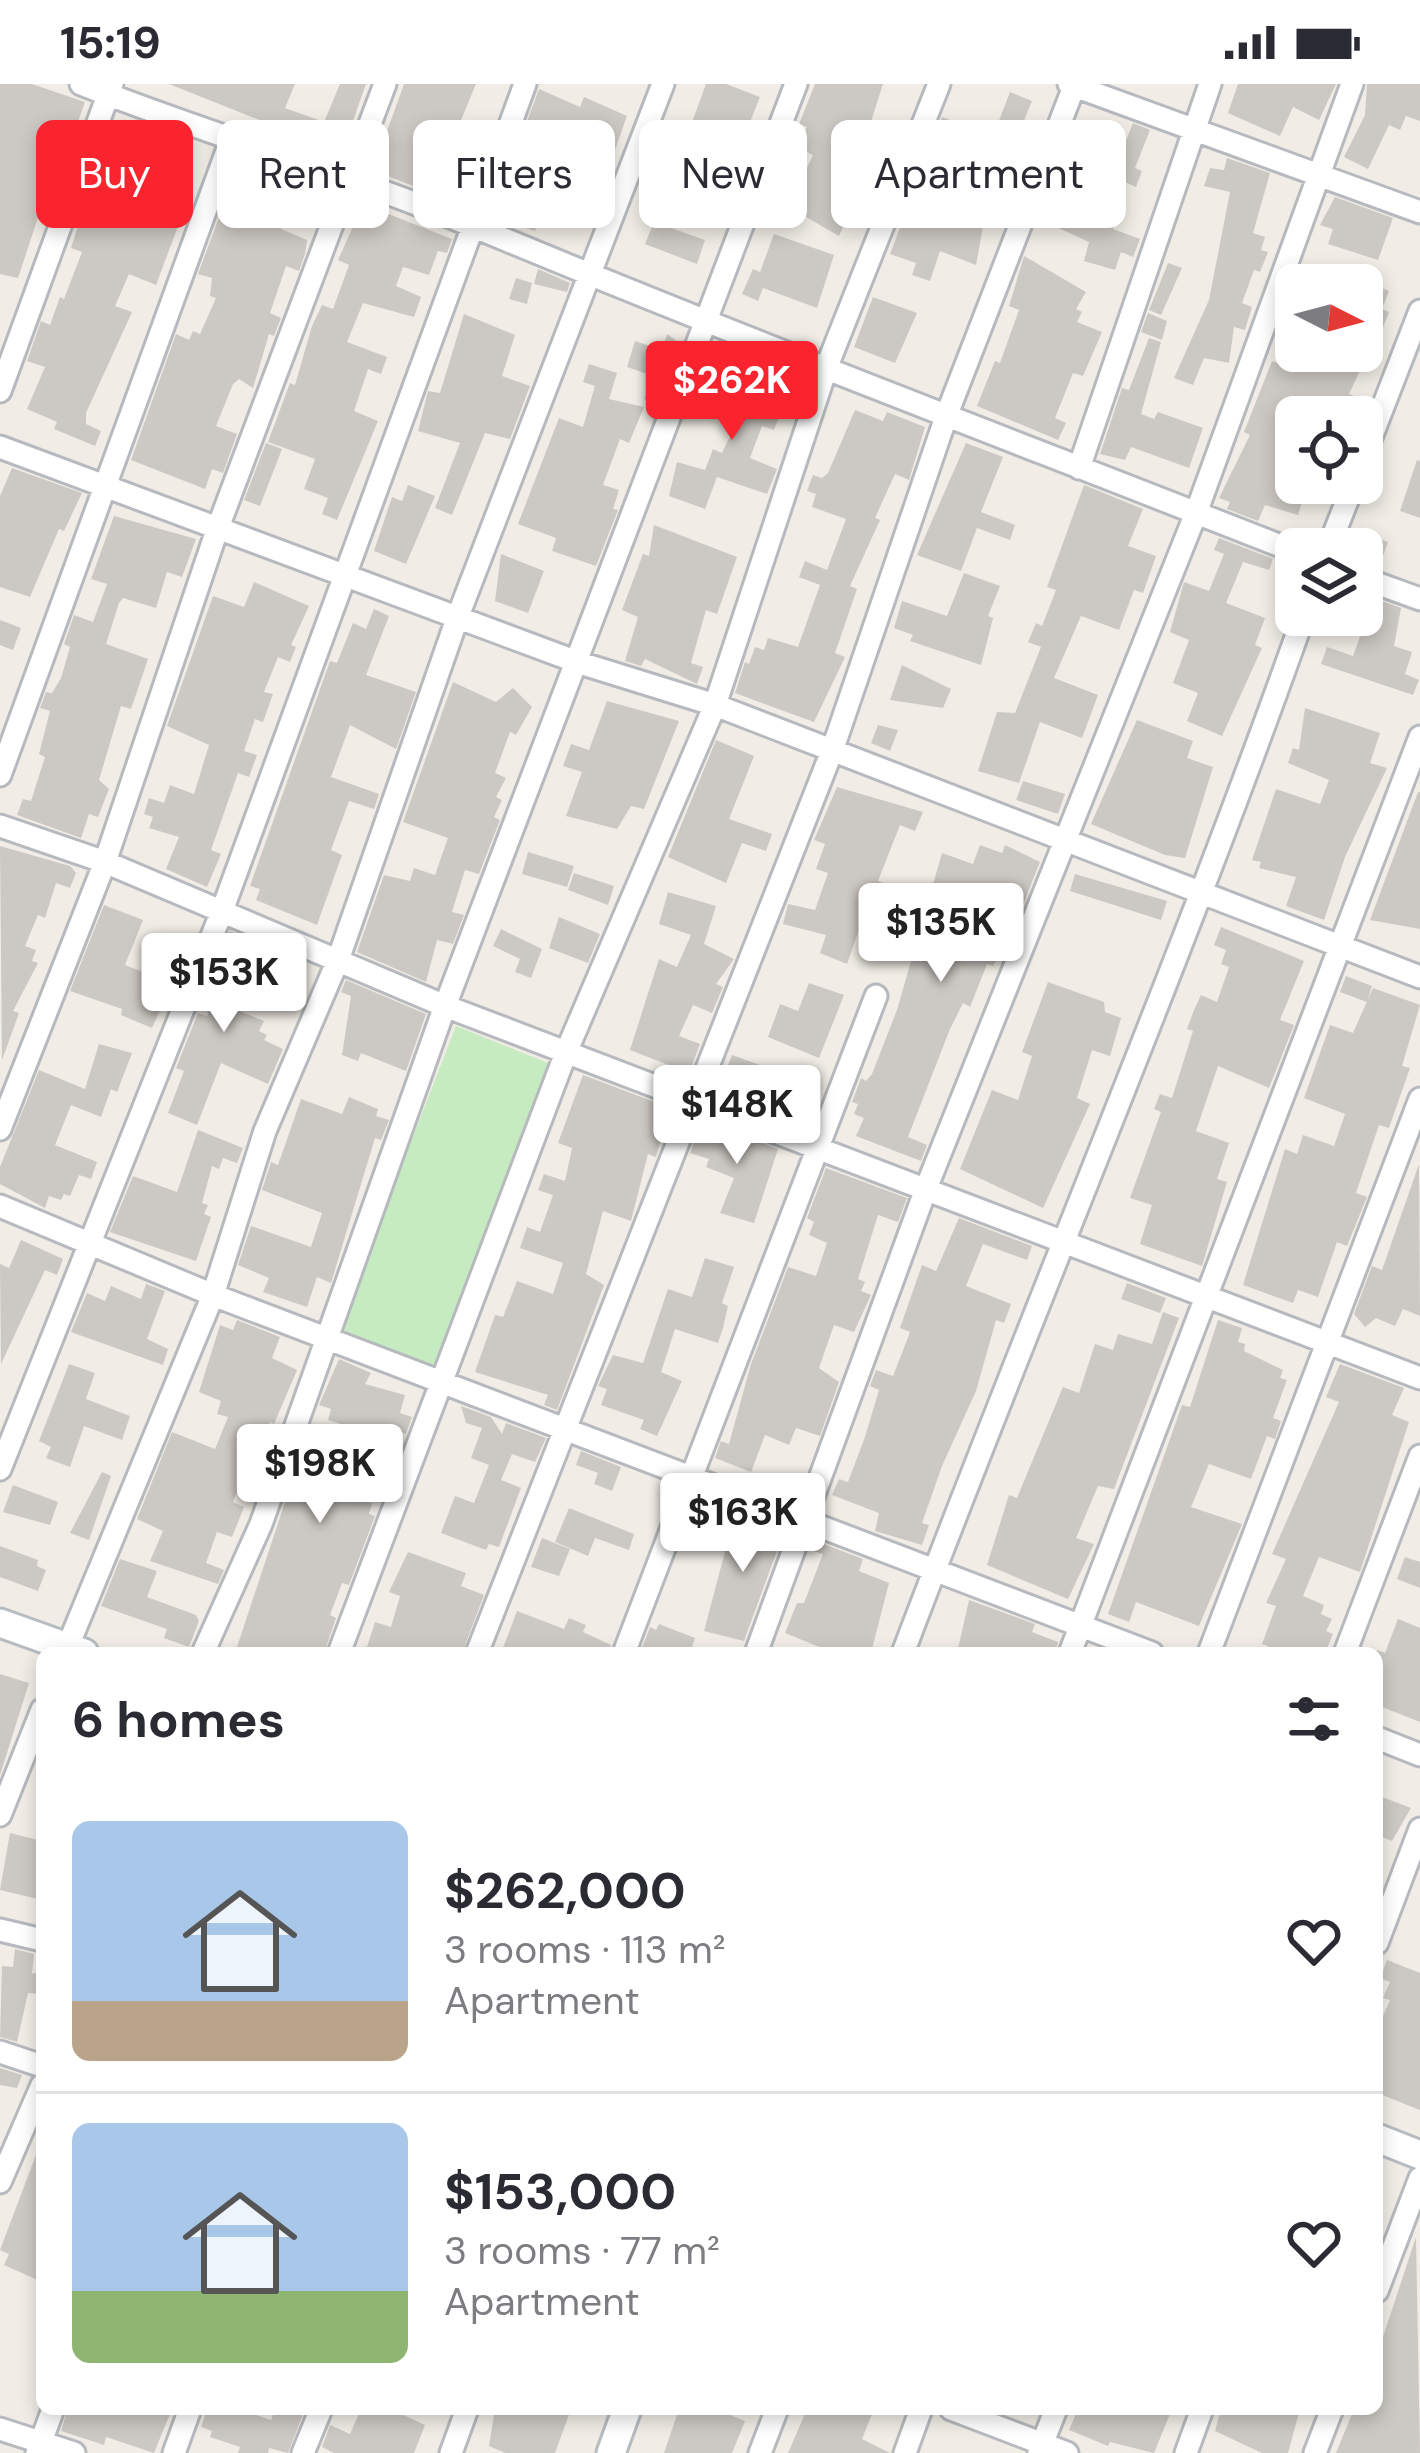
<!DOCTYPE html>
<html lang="en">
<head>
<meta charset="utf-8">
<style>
	body { margin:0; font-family:"DM Sans",sans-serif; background:#f7f7f7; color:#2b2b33; height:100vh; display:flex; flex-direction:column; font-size:45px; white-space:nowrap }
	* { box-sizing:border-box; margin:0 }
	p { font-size:39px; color:#7c7c81 }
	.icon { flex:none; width:66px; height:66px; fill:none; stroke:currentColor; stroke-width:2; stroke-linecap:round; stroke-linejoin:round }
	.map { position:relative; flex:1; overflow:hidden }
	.side { position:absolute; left:36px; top:1563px; width:1347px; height:768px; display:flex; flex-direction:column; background:#fff; border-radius:18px; box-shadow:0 6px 18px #0003 }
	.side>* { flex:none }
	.guide { position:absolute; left:36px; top:36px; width:1350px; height:108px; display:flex; gap:24px }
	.needle { width:78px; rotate:96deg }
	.fabs { position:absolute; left:1275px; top:180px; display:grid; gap:24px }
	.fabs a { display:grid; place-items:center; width:108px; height:108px; border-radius:18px; background:#fff; box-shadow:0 6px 18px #0003; font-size:60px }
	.price { position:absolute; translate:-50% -102px; padding:0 27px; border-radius:12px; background:#fff; color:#222; font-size:39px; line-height:78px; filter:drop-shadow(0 3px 6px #0008) }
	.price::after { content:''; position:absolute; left:50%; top:72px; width:36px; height:27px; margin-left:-18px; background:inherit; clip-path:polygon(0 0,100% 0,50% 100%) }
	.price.selected { background:#f9242e; color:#fff }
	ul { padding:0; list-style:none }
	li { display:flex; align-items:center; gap:36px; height:300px; padding:0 36px }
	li+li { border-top:3px solid #e1e1e2 }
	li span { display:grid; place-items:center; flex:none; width:336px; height:240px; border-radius:18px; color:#555 }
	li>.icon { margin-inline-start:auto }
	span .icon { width:144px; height:144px; fill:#fffc; stroke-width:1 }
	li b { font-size:51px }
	h2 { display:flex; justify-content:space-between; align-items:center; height:144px; padding:0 36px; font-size:51px }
	.pill { padding:0 42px; border-radius:18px; background:#fff; box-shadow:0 6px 18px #0003; font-size:42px; line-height:108px }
	.pill.selected { background:#f9242e; color:#fff }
	.status { display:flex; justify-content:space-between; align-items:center; height:84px; padding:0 60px; background:#fff; direction:ltr }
	.status svg { height:33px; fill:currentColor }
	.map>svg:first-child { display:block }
</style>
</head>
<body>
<div class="status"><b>15:19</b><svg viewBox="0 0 49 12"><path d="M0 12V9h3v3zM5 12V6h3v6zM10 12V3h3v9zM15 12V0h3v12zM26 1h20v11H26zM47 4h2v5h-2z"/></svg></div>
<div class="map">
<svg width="1420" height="2369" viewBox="0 0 1420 2369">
	<rect width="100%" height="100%" fill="#f1ede6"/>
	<!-- green -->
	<path fill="#c6ebc1" d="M456,942L553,981L433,1289L336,1250Z"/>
	<!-- building -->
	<path fill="#ccc8c3" d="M0,0H32L85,18L72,55L65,52L18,194L0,190Z
		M169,0H295L285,24L324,38L340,0H366L339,76L278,55L282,45Z
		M404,0H476L461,36L489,46L484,65L471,61L456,101L468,106L463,122L373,86Z
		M706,0H726L760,13L742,58L692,38Z
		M815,0H883L858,78L871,82L839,152L789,123L813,71L797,63L807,43L799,40Z
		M1238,0H1336L1319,36L1293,23L1280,52L1228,29Z
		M1367,0H1420V37L1406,32L1400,46L1389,41L1368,85L1344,73L1365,31Z
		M539,5L580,23L584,13L627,32L594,125L544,119L535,147L517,141L528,102L511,99L533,42L526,40Z
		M1010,8L1032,17L1016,56L995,47Z
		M942,33L1002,55L983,100L1013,109L1004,143L984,137L976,181L940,167L930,197L912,191L916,179L890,170Z
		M1133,39L1150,46L1135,84L1142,87L1136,103L1112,92Z
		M140,43L173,52L160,98L189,113L156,201L129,190L115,222L132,228L86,329V340L101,347L95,362L54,345L57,338L27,325L45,283L27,277L41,237L50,241L60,213L64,215L82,168L71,164L94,92L115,99Z
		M241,74L327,104L322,115L298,108L281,145L307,156L305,170L299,187L286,182L270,229L281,234L274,252L269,250L253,304L239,295L233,300L216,342L237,350L223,389L212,385L205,405L131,376L176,250L189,256L193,247L200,250L216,214L210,212L212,194L198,190L222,125L231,129L246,90L236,87Z
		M1227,74L1270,89L1253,149L1265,153L1261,166L1268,168L1260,188L1254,186L1242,219L1252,223L1245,246L1234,243L1229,279L1204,274L1193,301L1174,294L1209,216L1230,108L1204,102L1210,84L1224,86Z
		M676,78L727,96L719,119L669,100Z
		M1335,113L1393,134L1378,176L1328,160L1333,145L1320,141Z
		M1087,119L1117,128L1113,145L1140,155L1133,173L1121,168L1115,186L1084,177L1089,158L1054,142L1061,125L1082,135Z
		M363,120L452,155L447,169L438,167L429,191L403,183L396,202L421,213L414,233L363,219L347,258L387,273L381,290L368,285L354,327L378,337L337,436L322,430L328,414L304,405L315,375L268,358L290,299L295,301L312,242L322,221L333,225L349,181L338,176Z
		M654,138L705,156L697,180L645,160Z
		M774,150L834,171L817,224L763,204L758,217L742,210L753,185L760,188Z
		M1024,172L1086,208L1076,225L1082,228L1077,238L1102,248L1083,292L1073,289L1055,334L1066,339L1058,356L977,322L995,277L1000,279L1019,226L1009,222Z
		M1168,179L1182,184L1161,231L1149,226Z
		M538,185L570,199L567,208L534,200Z
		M516,194L532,199L527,220L509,215Z
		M1362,196L1389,207L1382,225L1389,228L1378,256L1362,250Z
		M873,213L917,229L895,279L854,263Z
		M1148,229L1167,237L1162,256L1141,248Z
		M464,230L515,251L502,292L530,302L510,355L485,349L452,431L435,424L460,359L418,347L428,307L440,309Z
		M667,250L681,260L659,317L644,315L653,292L627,283L635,257L662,266Z
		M1149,254L1161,258L1141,330L1154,335L1158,328L1203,344L1189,384L1131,363L1125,376L1100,370L1122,304L1129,306Z
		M741,267L764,277L749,319L780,331L774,346L762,342L750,374L777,385L767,410L717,393L705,425L669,412L677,378L705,386L713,365L722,369L739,333L720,326L722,313Z
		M1298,267H1369L1349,310L1357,313L1348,333H1296V399H1308L1298,431L1265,421L1258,437L1227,425L1230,418L1219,414L1250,351L1244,348L1272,277L1291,284Z
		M589,280L617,289L609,315L644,323L629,359L620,355L603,401L619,406L613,425L618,426L596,482L552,467L556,454L518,440L559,334L583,343L595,302L583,298Z
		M855,326L883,337L887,328L925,343L909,396L895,390L875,434L880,436L850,502L857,505L835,569L845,573L814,638L735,609L745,578L749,580L755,563L764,566L768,554L798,563L820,501L799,493L805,477L827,486L846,435L812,423L816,410L807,407L813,391L822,394L828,389Z
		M266,359L282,365L260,422L244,416Z
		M966,359L1003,373L981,428L1015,441L1010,456L977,444L961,487L917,471Z
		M1417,376L1420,377V434L1400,427Z
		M12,384L82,409L64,447L59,445L30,513L0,503V412Z
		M408,401L435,412L406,480L374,467L392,413L402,417Z
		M1084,401L1143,425L1128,462L1156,472L1143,509L1134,506L1119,546L1081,532L1054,594L1098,611L1082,654L1040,638L1019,699L978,687L997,628L1015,629L1041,563L1028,558L1036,539L1042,542L1056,506L1047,503Z
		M114,432L196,455L182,493L167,488L156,524L123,514L119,519L106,560L148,575L131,625L121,622L99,696L109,705L98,733L89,730L81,754L17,731L23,715L31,717L45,673L39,670L50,627L40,624L46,608L52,609L61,594L70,563L64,560L74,531L93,538L107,500L91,495Z
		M654,441L737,473L717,530L706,526L691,579L703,583L697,600L645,575L641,582L625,577L638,533L622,526L643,470L649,472Z
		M1372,452L1388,458L1382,475L1366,469Z
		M1219,454L1273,475L1269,486L1243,478L1226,519L1265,534L1255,561L1262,564L1222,652L1187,637L1198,609L1173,599L1189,556L1170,548L1184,498L1209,507L1224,470L1214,466Z
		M501,470L544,487L528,529L495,517Z
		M964,489L1000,502L988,532L993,534L981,581L910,557L913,551L894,544L902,517L947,532Z
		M254,498L309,522L291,561L296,563L290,578L278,573L264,608L273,610L263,638L255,635L244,667L257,671L249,693L238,689L211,766L221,770L207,803L166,785L179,753L149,744L153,733L144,730L149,714L164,719L170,701L194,710L209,661L167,642L213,512L244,523Z
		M1362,510L1401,524L1394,562L1412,568L1405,590L1419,596L1413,611L1321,580L1327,563L1353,572L1362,547Z
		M374,525L389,532L366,591L416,608L396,665L350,641L331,693L379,710L374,725L349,717L331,766L342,771L317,841L256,816L260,805L250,802L330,577L337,579L353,539L366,545Z
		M0,536L21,544L13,566L0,561Z
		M902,581L951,605L943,624L890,616Z
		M453,598L496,618L513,604L532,623L516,651L510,648L495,689L506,694L496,713L502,716L494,733L500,736L479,790L465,786L452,828L464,831L453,860L437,856L426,898L357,868L384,791L410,797L414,784L435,791L448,754L403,738Z
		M607,617L679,637L644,725L631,722L617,745L566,732L582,688L563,682L571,660L589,666Z
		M1305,624L1380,649L1370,679L1387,684L1345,773L1324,836L1286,822L1296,793L1259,784L1261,778L1252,776L1276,705L1320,720L1329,696L1288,679L1293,664L1299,666Z
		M1137,636L1193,657L1187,674L1213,683L1185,774L1165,771L1091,740Z
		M878,641L898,646L890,667L871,659Z
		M716,656L754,672L729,735L772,750L766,767L742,759L726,799L668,773Z
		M1023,697L1065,710L1058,730L1016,716Z
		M837,703L923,728L915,747L900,741L878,797L887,800L872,847L860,843L847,880L820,869L826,851L783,840L788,820L815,826L828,789L816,785L825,760L814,756Z
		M1418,708H1420V845L1370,836Z
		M980,761L1002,769L1005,761L1040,778L1011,851L993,882L987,880L970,923L963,919L950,945L908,1053L927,1061L921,1077L856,1052L864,1034L854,1030L858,1020L852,1018L861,994L866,997L872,990L897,926L942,769L973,780Z
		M0,762L70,782L76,789L70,804L56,799L45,834L38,831L25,862L36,866L32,877L38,879L13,927L19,929L2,976Z
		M528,768L574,782L567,803L522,790Z
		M574,789L614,802L608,821L568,806Z
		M1075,790L1167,817L1161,836L1070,807Z
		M668,808L716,822L704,860L734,875L716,900L723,903L712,929L693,921L679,952L700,960L689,989L630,966L659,875L677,883L691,851L659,840Z
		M104,821L143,836L125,881L148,890L143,901L166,912L152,944L121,931L122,925L70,907Z
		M559,833L600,850L588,879L549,864Z
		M1221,843L1304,877L1280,936L1294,941L1269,1004L1218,982L1196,1047L1229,1059L1217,1095L1227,1098L1202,1182L1140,1160L1152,1121L1130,1114L1161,1028L1154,1025L1160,1010L1172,1014L1193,947L1187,945L1194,926L1201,911L1217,918L1229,883L1221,880L1226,866L1214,861Z
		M501,845L542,865L531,894L515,888L520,875L493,862Z
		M230,847L255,858L251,869L258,871L237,926L264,937L259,947L267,951L264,956L283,965L268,1000L221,979L197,1041L168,1029L184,987L176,984L198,929L207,932L221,898L211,894Z
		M1346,892L1372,902L1367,918L1340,908Z
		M346,896L426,930L406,987L361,969L358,977L342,971L351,912L341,908Z
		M1048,898L1104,918L1105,928L1121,934L1110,972L1092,966L1077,1014L1090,1020L1043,1124L960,1085L992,1006L1018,1016L1032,972L1022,968Z
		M809,899L844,911L819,974L768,953L780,920L798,927Z
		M1373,904L1420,921L1402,982L1410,984L1389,1044L1379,1041L1356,1109L1367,1113L1347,1162L1337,1158L1318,1213L1298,1206L1293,1219L1243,1201L1285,1065L1297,1070L1303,1051L1334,1062L1345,1030L1304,1014L1330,941L1353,949Z
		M99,960L132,969L117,1008L111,1005L101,1033L71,1021L55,1061L97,1078L91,1095L79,1091L70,1112L64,1110L61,1116L49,1112L45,1124L0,1100V1083L39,986L85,1005Z
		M732,971L791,992L781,1021L722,998Z
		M583,991L665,1022L655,1049L662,1052L656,1073L648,1070L631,1137L603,1127L586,1190L604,1201L557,1326L544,1321L548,1311L475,1288L495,1231L503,1233L517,1197L553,1210L563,1179L520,1164L527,1143L540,1148L553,1111L538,1106L544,1090L565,1097L572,1064L558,1059Z
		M349,1013L378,1025L376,1032L389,1036L381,1056L375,1054L331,1199L317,1193L307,1223L263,1208L269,1194L238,1181L251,1142L311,1163L322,1129L262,1106L271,1078L278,1081L301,1015L342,1030Z
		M703,1036L778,1065L754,1139L720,1129L734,1094L706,1083L709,1075L690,1069Z
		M198,1046L243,1064L237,1079L223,1074L219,1085L212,1082L202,1119L208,1121L204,1130L211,1133L196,1177L110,1148L133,1092L177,1108Z
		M1419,1080L1420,1232L1403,1225L1395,1242L1376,1234L1365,1243L1354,1230L1372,1182L1382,1186Z
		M826,1084L907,1114L898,1138L878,1131L858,1195L865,1198L861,1207L871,1211L854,1248L834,1241L819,1284L839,1298L820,1352L796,1344L789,1361L765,1351L751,1388L715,1374L721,1357L729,1360L751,1280L788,1183L816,1192L827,1159L809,1151L814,1138L807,1134Z
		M959,1134L1032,1162L1027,1176L983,1160L966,1202L1011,1220L1004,1239L996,1236L976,1307L942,1382L922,1439L929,1441L922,1461L875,1447L879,1429L832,1411L839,1395L848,1398L865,1353L879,1306L870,1302L876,1286L893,1292L910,1248L900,1244L922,1181L936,1187Z
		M21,1156L63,1175L57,1191L45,1186L1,1280L0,1180L9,1184Z
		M705,1174L734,1183L722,1219L728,1222L723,1244L718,1259L675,1245L661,1288L682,1297L657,1352L640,1345L644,1336L601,1321L607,1305L598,1302L613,1271L643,1279L668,1205L692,1213Z
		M1127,1199L1166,1214L1160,1229L1121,1215Z
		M146,1200L165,1207L147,1255L168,1265L163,1281L71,1248L87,1209L105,1217L111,1202L141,1215Z
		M1163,1228L1179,1234L1114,1405L1098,1402L1076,1454L1094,1460L1068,1515L987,1481L1009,1411L1017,1414L1063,1303L1079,1309L1095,1260L1113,1266L1118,1250L1152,1260Z
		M237,1236L280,1253L272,1274L297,1286L274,1340L270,1338L252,1390L245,1387L233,1418L244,1423L232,1453L217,1448L206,1479L224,1486L218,1500L150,1477L163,1447L137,1435L172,1348L215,1365L228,1333L217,1330L221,1317L199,1308L220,1241L233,1246Z
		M1218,1236L1242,1244L1238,1258L1245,1260L1244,1267L1283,1286L1280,1294L1287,1296L1273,1334L1281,1337L1275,1355L1267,1352L1251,1395L1209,1380L1191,1423L1242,1440L1199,1542L1136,1518L1129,1538L1108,1530L1182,1321L1190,1323Z
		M339,1275L371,1289L365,1300L405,1311L400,1329L412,1333L406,1350L384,1343L373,1374L351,1366L336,1411L372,1419L369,1430L375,1432L349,1501L342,1499L330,1531L336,1534L324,1569H235L289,1406L305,1376L327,1385L341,1340L328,1336L331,1325L319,1321Z
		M69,1280L95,1289L86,1315L130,1332L122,1356L84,1342L70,1383L46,1374L51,1363L39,1357Z
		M1340,1280L1404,1304L1392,1331L1409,1338L1360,1488L1319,1473L1303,1512L1324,1521L1321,1530L1332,1535L1326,1547L1333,1550L1325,1569H1286L1262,1560L1276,1522L1266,1519L1286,1475L1272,1470L1339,1318L1326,1313Z
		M461,1322L491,1333L502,1350L506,1339L546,1354L535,1378L512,1370L501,1396L521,1404L499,1463L489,1460L486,1466L441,1449L455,1412L474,1419L489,1381L471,1374L482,1344L466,1339Z
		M581,1367L621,1383L612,1407L594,1400L598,1389L576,1381Z
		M102,1388L111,1392L89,1456L70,1449Z
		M13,1401L58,1418L50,1441L3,1428Z
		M569,1424L634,1450L629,1466L595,1454L588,1472L555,1458Z
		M736,1426L785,1445L744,1557L704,1547Z
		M542,1454L570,1465L559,1492L531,1483Z
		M813,1456L863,1475L859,1487L889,1499L871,1569H834L785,1549L797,1519H804L823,1470L810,1466Z
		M0,1462L38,1476L37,1482L46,1486L38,1507L0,1493Z
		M408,1468L466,1489L461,1502L484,1511L462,1569H365L375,1538L391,1543L400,1512L389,1508Z
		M1405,1473L1420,1478V1504L1397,1495Z
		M120,1475L157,1487L147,1513L196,1531L199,1537L189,1563L164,1554L167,1545L101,1522Z
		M969,1516L1035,1540L1032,1548L1058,1558L1055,1569H957Z
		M517,1527L564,1545L569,1534L586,1541L583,1548L611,1561L609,1569H501Z
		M1398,1535L1420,1544V1638L1377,1621V1566L1385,1569Z
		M659,1540L695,1554L690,1569H640L650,1543L656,1546Z
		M0,1590L29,1599L0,1691Z
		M1377,1711L1411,1724L1392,1757L1377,1751Z
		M10,1749L42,1757V1816L0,1806Z
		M15,1865L34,1870L32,1889L42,1890L41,1910L28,1909L17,1958L0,1953L2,1882L13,1883Z
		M1387,1876L1420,1889V2026L1377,2009V1946L1390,1916L1383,1914L1390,1898L1380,1894Z
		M0,1984L22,1991L17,2004L0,2001Z
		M42,2055V2198L4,2181L9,2170L0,2166Z
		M1416,2153L1420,2369H1336L1354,2325H1377V2271Z
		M68,2325H172L154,2369L106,2353L104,2361L61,2347Z
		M207,2325H238L271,2336L275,2325H305L288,2369L269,2364L268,2369H238L240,2363L210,2353L212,2347L201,2343Z
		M361,2325H391L425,2341L414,2369H334L322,2363L330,2341L350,2350Z
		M495,2325H558L570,2328L555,2369H505L489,2362Z
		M679,2325H715L745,2337L732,2369H664Z
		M807,2325H874L862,2355L890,2369H788Z
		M1078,2325H1172L1154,2369L1110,2358L1108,2362L1069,2346Z
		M1221,2325H1300L1288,2369H1262L1215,2347Z"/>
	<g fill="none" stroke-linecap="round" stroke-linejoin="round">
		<!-- minor casing -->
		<g stroke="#b6babe" stroke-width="27">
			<path id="minor" d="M81,0C210,51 346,90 475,143C746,256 1022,360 1296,468
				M1069,0L1420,128
				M0,307L112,0
				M0,363L580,579L715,621L1420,893
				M1362,377L1420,227
				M1079,384L1210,0
				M1328,465L1354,399
				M1362,494L1420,515
				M0,691L231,56
				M0,742L105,778L445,922L1420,1294
				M0,1045L105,778L217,446L385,0
				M0,1122L213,1211L1152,1569
				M0,1385L222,827L525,0
				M65,1569L213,1211L265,1047L338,876L458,532L663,0
				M203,1569L261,1440L445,922L796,0
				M339,1569L567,966L715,621L827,282L939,0
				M477,1569L832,667L947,330L1075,0
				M624,1569L876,912
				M756,1569L927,1102L1196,429L1352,0
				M903,1569C1034,1222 1180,881 1304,531
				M1070,1569L1420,653
				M1209,1569L1420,1015
				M1345,1569L1420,1372
				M1377,1654L1420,1671
				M0,1731L42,1626
				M0,1846L42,1856
				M1377,1859L1420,1745
				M0,1968L42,1982
				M0,2098L42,2001
				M1377,2207L1420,2094
				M951,2325L1067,2369
				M0,2345L74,2369
				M1039,2368L1056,2325
				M37,2369L53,2325
				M174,2369L190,2325
				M303,2369L321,2325
				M451,2369L467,2325
				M760,2369L777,2325
				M905,2369L921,2325
				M1186,2369L1202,2325
				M1315,2369L1332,2325"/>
		</g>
		<!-- secondary casing -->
		<g stroke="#b7bcc1" stroke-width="33">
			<path id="secondary" d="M0,1539L84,1569
				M1377,2054L1420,2071
				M611,2369L627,2325"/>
		</g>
		<!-- minor -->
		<use href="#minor" stroke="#fff" stroke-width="21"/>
		<!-- secondary -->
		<use href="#secondary" stroke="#fff" stroke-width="27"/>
	</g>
</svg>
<div class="fabs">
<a><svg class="needle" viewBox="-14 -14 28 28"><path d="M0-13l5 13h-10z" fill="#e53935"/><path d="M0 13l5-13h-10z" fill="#7c7c81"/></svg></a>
<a><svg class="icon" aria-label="locate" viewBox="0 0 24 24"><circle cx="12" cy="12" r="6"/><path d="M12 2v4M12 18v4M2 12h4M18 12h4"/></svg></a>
<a><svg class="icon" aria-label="layers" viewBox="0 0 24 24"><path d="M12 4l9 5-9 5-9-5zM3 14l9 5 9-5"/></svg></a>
</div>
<b class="price selected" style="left:732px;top:359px">$262K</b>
<b class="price" style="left:941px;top:901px">$135K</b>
<b class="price" style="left:224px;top:951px">$153K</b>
<b class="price" style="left:737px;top:1083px">$148K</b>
<b class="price" style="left:320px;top:1442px">$198K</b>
<b class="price" style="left:743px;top:1491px">$163K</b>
<div class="guide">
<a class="pill selected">Buy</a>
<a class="pill">Rent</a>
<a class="pill">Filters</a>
<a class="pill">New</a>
<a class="pill">Apartment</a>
</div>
<section class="side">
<h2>6 homes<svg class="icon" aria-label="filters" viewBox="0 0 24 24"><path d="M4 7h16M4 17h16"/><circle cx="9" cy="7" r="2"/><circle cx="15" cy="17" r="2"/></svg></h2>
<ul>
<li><span style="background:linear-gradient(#a9c7e8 75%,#b9a48a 0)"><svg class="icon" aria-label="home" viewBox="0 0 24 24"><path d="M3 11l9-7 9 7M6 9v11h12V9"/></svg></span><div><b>$262,000</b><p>3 rooms · 113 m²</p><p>Apartment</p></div><svg class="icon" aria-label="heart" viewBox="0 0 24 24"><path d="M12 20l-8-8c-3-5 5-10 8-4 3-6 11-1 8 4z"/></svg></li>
<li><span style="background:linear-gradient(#a9c7e8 70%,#8fb573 0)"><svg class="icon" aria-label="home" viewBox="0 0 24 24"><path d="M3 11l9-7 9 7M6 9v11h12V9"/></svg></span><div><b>$153,000</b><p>3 rooms · 77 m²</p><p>Apartment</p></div><svg class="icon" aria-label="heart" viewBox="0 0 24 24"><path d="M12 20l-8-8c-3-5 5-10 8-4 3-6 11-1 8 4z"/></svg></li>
</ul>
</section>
</div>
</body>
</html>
